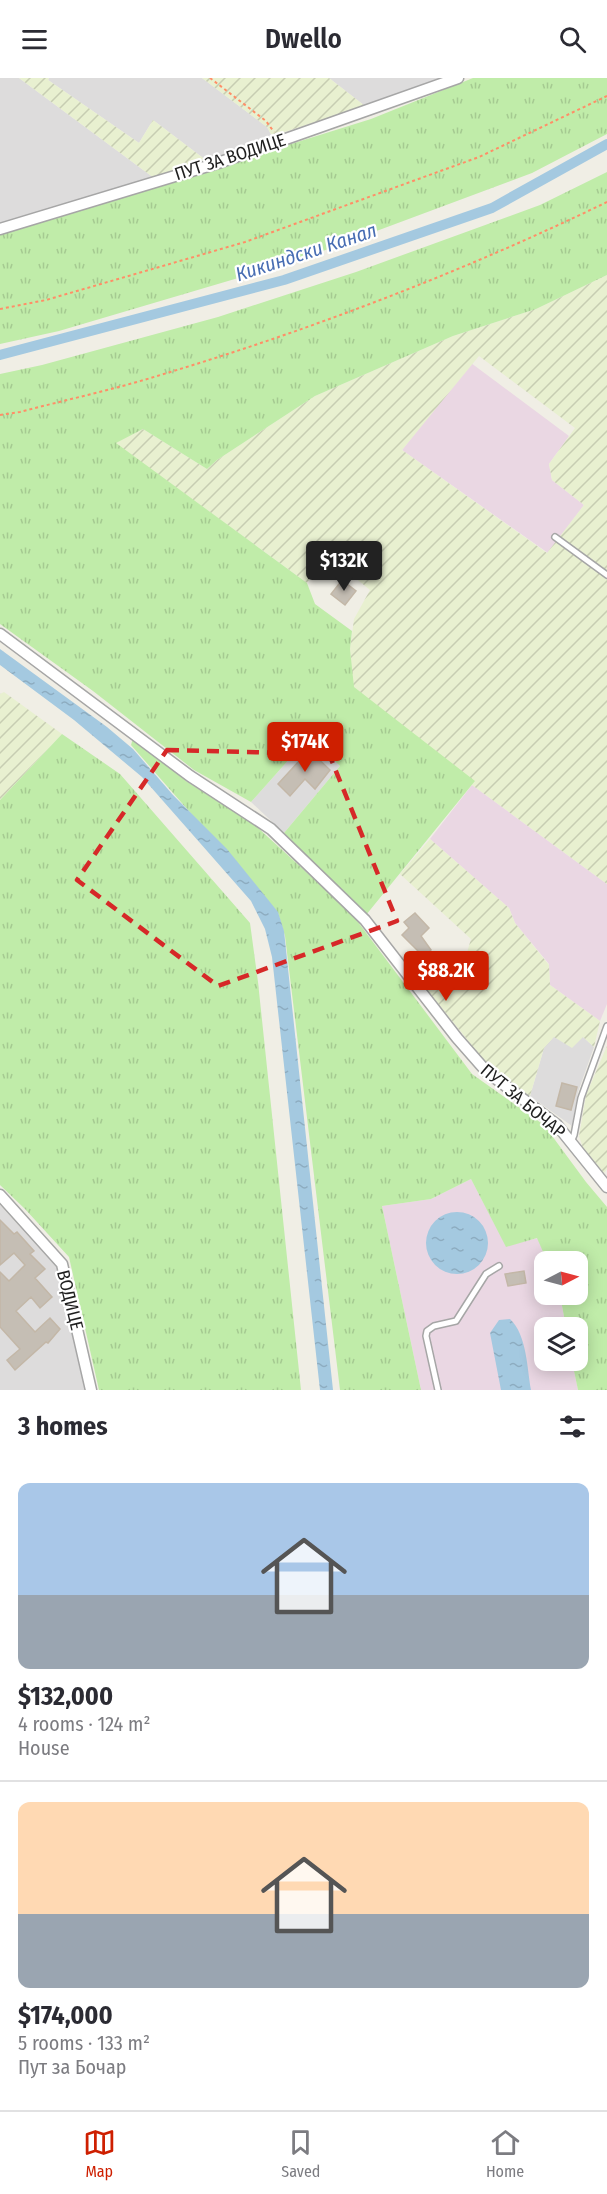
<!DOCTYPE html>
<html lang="en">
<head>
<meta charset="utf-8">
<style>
	body { margin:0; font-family:"Fira Sans Condensed",sans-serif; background:#f2f2f3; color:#2b2b33; height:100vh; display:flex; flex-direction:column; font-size:22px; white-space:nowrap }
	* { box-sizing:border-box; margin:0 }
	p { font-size:20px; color:#7c7c81 }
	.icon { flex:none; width:33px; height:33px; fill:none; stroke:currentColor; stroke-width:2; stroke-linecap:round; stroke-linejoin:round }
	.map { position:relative; height:1312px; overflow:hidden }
	.panel { display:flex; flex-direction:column; background:#fff; flex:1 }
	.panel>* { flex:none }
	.needle { width:39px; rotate:84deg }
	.buttons { position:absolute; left:534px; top:1173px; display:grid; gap:12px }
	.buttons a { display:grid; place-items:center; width:54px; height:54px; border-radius:12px; background:#fff; box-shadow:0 3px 15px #0003; font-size:30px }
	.price { position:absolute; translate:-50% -51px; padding:0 14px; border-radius:6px; background:#ce1f00; color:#fff; font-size:20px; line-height:39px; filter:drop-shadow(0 2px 3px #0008) }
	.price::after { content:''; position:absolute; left:50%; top:36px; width:18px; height:14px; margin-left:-9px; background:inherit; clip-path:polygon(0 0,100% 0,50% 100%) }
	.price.selected { background:#222; color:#fff }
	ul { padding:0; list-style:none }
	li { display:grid; align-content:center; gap:12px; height:318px; padding:0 18px }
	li+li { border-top:2px solid #e1e1e2 }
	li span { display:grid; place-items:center; height:186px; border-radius:12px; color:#555 }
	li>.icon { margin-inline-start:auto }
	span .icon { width:108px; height:108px; fill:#fffc; stroke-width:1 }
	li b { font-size:26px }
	h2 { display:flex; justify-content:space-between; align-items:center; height:72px; padding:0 18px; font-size:26px }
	header { display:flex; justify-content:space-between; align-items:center; height:78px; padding:0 18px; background:#fff; font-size:27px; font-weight:600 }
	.tabs { display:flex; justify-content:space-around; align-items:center; height:84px; border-top:2px solid #e1e1e2; background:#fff; font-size:16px; color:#7c7c81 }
	.tabs a { display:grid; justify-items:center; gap:3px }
	.tabs .selected { color:#ce1f00 }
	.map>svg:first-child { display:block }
</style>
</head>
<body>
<header><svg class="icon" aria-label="menu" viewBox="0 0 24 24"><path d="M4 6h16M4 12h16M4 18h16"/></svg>Dwello<svg class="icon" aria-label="search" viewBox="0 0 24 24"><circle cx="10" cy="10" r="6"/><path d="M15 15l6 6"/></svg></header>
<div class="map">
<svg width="607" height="1312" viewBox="0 0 607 1312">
	<defs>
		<pattern id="farmland-furrows" width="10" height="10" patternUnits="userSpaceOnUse" patternTransform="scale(1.5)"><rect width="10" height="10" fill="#e8f0d0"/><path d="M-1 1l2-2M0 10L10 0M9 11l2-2" fill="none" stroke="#c7cdb2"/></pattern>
		<pattern id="grass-tufts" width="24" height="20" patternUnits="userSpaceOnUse" patternTransform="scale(1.5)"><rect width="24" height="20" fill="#c0eca9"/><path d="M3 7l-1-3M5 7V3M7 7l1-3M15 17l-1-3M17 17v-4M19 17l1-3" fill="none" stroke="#a5ca91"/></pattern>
		<pattern id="water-ripples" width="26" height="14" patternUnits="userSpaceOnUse" patternTransform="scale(1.5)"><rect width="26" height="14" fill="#a4c9e0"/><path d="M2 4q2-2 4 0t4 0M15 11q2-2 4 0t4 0" fill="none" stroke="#8dacc0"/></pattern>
	</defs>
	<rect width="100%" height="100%" fill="#f0eee5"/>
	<!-- residential -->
	<path fill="#dddcdc" d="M0,0H19L154,100L0,145Z
		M49,0H202L267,49L272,58L207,83L153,42L139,65L48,2Z
		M329,0H442L365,28Z
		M309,659L340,688L284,755L251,724Z
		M554,958H582L594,969L578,1014L572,1048L530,1018L544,970Z
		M0,1127L57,1190L86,1312H0Z"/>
	<!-- industrial -->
	<path fill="#ead7e3" d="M471,285L569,358L549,386L552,402L584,427L548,475L402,372Z
		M472,707L607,806V926L600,943L550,907L549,886L515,845L509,830L430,761Z
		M471,1101L506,1168L538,1160L547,1183L544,1184V1216L560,1217L566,1249L544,1250V1282L572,1283L578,1312H421L382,1128L431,1121Z"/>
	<!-- farmland -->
	<path fill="url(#farmland-furrows)" fill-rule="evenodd" d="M19,0H49L48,2L139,65L153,42L207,83L154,100Z
		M202,0H329L365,28L272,58L267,49Z
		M607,197V806L472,707L353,609L350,571L354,541L370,512L326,476L307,505L115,365L143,351L207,391L217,382L315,318L453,258L536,231ZM479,278L575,350L549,386L552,402L584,427L547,475L402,372Z
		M4,614L62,656L0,722V616Z
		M430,761L509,830L515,845L549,887L550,907L600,943L594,969L583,959L572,970L554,959L544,970L530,1018L494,995L416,898L422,887L439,875L466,878L471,861L400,796Z
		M607,968V1091L604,1095L583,1070L579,1058L586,1017Z"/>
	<!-- grass -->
	<path fill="url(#grass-tufts)" d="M473,0H607V56L532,95L296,183L59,253L0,266V157L371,41Z
		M607,94V197L536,231L453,258L315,318L217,382L207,391L143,351L116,365L307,505L315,526L352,553L350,571L354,609L475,703L366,837L284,755L340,688L309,659L251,724L194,692L93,613L0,546V296L42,287L218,239L356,194L540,127Z
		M62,656L120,696L250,845L258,904L301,1312H99L69,1179L25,1131L0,1107V722Z
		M133,660L186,703L256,748L352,836L472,996L544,1047L586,1104L607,1129V1312H578L572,1283L578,1282V1250L566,1249L560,1217L578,1216V1184L547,1183L537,1160L506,1169L471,1101L431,1121L382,1128L421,1312H340L285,858L278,835L131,667Z"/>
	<!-- water -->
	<path fill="url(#water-ripples)" d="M0,571L107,649L133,671L173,717L227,771L278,834L284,853L333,1312H320L272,879L265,851L251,823L142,699L74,642L0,587Z
		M426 1165a31 31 0 1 1 62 0a31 31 0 1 1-62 0Z
		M510,1241C527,1257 527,1290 531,1312H501L490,1255L499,1242Z"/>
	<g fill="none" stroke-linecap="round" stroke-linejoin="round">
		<!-- canal -->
		<path stroke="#a4c9e0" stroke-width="10" d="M0,277L284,202L492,130L607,66"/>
	</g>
	<!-- building -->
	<path fill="#c5beb4" stroke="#c3b7a7" stroke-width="1.5" d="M342,502L356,513L345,527L331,516Z
		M307,670L330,692L315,711L305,701L290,718L278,706L300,682L298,680Z
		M415,835L429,850L421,858L431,872L424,879L402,857L409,850L404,844Z
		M562,1005L577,1009L571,1032L556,1028Z
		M0,1142L14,1156L17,1154L34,1173L30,1176L45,1191L35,1200L52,1219L40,1230L31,1219L16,1233L35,1254L50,1240L60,1251L48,1265L46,1264L15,1292L7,1282L20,1271L0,1249V1194L9,1203L25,1187L14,1175L0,1187Z
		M524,1193L526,1205L508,1208L505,1196Z"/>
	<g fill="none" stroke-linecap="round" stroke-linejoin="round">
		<!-- lane casing -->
		<g stroke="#a6a6a6" stroke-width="8">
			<path id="lane" d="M555,459L607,497
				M571,1064L574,1057L581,1020L607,948
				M438,1312L426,1258L427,1253L434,1248L456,1243L486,1196L499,1188"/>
		</g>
		<!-- street casing -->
		<g stroke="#a6a6a6" stroke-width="13">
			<path id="street" d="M0,151L218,85L458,0
				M0,556L190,698L271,751L365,842L457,960L486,993L557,1047L607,1109
				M0,1117L62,1186L91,1312"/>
		</g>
		<!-- path -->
		<path stroke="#ff8e67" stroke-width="2" stroke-dasharray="3 3" stroke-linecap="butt" d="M210,0L266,43L274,54
			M0,231L46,222L245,164L479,79L607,18
			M0,337L20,334C65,322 112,312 157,298C311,252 462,194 607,124"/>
		<!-- lane -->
		<use href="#lane" stroke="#fff" stroke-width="5"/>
		<!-- street -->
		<use href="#street" stroke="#fff" stroke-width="10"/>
	</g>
	<!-- marked area -->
	<path fill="none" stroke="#d62828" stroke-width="4.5" stroke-dasharray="12 8" stroke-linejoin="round" d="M167,672L329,676L397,843L218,908L77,802Z"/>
	<g text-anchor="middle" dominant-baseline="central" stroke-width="4.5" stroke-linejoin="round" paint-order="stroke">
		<!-- street labels -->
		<g font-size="18" fill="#1f1f1f" stroke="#fff">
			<text transform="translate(230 79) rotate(-18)">ПУТ ЗА ВОДИЦЕ</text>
			<text transform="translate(523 1023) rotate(40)">ПУТ ЗА БОЧАР</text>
			<text transform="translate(70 1222) rotate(76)">ВОДИЦЕ</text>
		</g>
		<!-- water labels -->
		<g font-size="20" font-style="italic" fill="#476db3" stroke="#fff">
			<text transform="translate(306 174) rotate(-18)">Кикиндски Канал</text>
		</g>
	</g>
</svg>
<div class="buttons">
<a><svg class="needle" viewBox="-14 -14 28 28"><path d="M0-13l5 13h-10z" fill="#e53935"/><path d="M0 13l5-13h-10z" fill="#7c7c81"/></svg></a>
<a><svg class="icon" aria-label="layers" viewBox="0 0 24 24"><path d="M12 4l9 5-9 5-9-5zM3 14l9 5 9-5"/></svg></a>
</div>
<b class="price selected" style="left:344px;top:514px">$132K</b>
<b class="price" style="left:305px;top:695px">$174K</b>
<b class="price" style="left:446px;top:924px">$88.2K</b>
</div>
<section class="panel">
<h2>3 homes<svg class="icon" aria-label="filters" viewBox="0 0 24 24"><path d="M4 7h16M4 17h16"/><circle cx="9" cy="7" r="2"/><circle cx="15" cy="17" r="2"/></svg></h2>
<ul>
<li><span style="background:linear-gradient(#a9c7e8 60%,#9aa5b1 0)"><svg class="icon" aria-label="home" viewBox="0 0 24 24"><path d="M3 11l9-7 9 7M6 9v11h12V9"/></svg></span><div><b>$132,000</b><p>4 rooms · 124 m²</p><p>House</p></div></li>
<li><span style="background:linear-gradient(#ffd9b3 60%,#9aa5b1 0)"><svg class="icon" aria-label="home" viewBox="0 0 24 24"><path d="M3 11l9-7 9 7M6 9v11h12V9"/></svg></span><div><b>$174,000</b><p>5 rooms · 133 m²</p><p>Пут за Бочар</p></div></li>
</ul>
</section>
<nav class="tabs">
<a class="selected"><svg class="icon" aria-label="map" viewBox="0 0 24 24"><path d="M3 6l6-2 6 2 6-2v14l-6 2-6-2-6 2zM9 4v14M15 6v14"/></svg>Map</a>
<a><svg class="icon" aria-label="saved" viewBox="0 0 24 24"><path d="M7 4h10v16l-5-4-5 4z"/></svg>Saved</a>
<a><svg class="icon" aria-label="home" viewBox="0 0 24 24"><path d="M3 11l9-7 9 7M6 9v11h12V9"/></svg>Home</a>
</nav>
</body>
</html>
